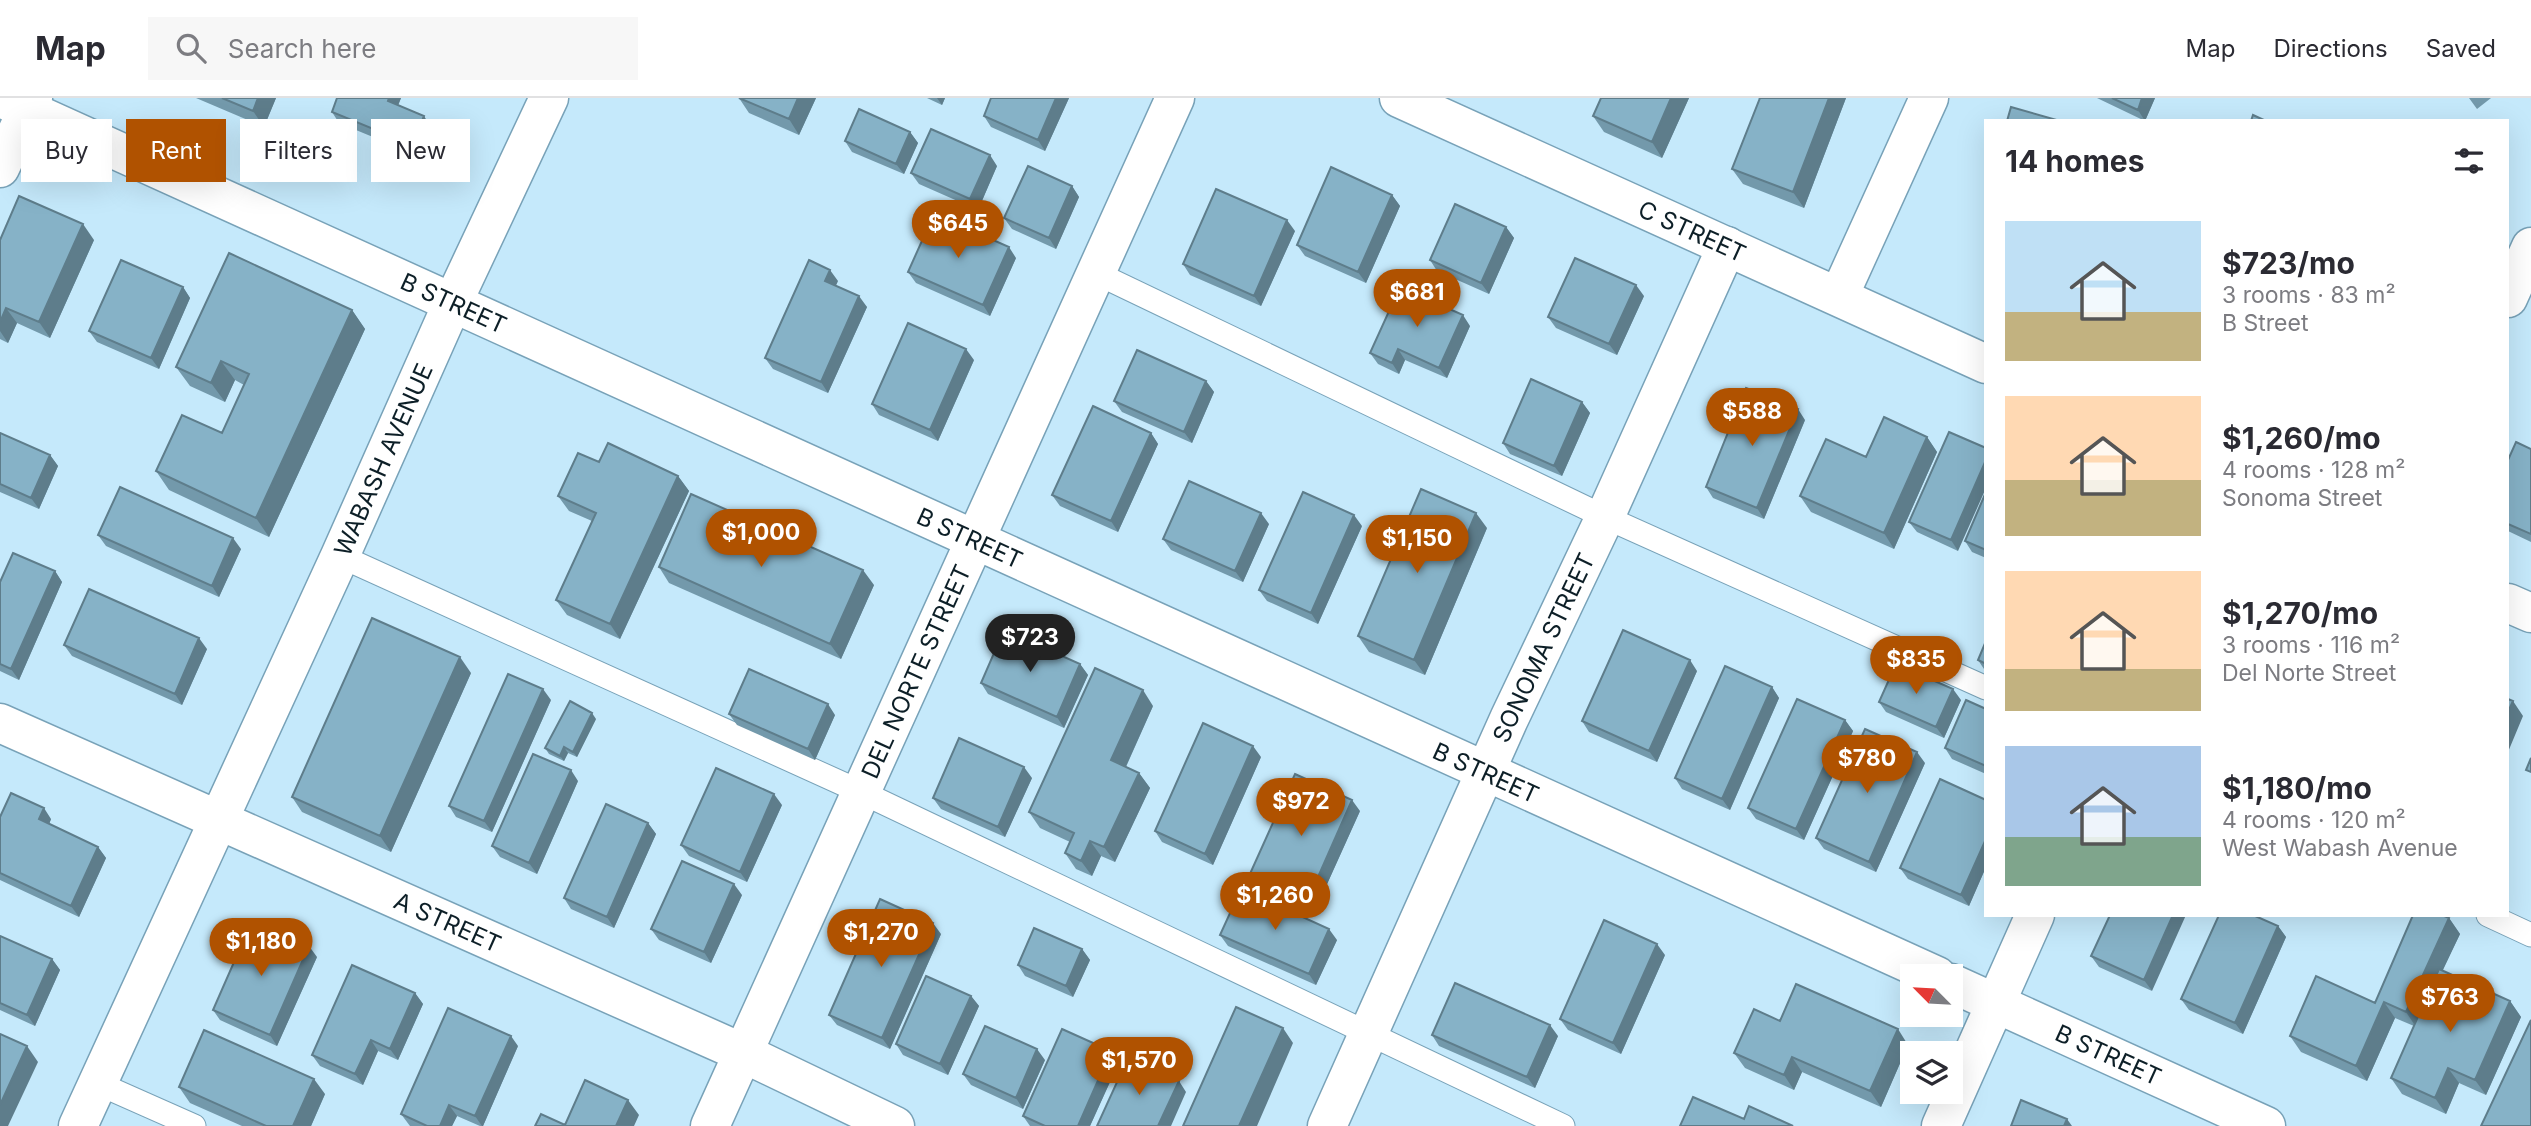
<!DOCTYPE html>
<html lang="en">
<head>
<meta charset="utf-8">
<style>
	body { margin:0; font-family:Inter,sans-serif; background:#f7f7f7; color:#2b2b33; height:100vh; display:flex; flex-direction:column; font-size:26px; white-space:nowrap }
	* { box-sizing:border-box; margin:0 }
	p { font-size:23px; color:#7c7c81 }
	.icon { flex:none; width:38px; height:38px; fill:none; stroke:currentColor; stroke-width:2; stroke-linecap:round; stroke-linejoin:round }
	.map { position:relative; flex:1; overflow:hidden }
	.sheet { position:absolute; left:1984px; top:21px; width:525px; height:798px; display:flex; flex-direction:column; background:#fff; border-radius:0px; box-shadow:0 7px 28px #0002 }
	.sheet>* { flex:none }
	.top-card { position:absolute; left:21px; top:21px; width:665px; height:63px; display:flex; gap:14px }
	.needle { width:46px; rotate:294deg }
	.fabs { position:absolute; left:1900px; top:866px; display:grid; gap:14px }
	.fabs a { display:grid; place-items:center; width:63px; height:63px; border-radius:0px; background:#fff; box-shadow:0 7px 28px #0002; font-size:35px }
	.price { position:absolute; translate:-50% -60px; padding:0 16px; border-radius:24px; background:#b05200; color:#fff; font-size:23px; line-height:46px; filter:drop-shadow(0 2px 4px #0008) }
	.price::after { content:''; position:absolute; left:50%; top:42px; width:21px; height:16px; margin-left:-10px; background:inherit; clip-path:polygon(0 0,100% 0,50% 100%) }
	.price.current { background:#222; color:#fff }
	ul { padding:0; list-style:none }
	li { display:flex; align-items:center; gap:21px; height:175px; padding:0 21px }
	li span { display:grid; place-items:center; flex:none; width:196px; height:140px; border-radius:0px; color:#555 }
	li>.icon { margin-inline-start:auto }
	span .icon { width:84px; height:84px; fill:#fffc; stroke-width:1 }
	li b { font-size:30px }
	h2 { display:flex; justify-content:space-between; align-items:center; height:84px; padding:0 21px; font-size:30px }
	.tag { padding:0 24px; border-radius:0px; background:#fff; box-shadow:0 7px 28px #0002; font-size:24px; line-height:63px }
	.tag.current { background:#b05200; color:#fff }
	header { display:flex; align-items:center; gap:42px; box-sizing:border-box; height:98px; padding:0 35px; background:#fff; border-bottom:2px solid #e1e1e2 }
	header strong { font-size:33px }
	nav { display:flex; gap:38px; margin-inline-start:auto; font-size:24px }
	.search { width:490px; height:63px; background:#f7f7f7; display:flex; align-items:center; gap:18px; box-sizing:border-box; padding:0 24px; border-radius:0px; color:#7c7c81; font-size:26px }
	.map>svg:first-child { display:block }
</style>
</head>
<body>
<header>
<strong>Map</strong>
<div class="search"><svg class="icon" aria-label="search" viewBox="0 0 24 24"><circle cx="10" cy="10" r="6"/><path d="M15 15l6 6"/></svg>Search here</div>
<nav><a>Map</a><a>Directions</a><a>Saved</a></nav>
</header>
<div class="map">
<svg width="2531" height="1028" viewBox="0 0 2531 1028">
	<rect width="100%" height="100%" fill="#c5e9fb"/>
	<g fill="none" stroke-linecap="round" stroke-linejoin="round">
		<!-- lane casing -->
		<g stroke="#78a2b8" stroke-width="25">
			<path id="lane" d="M1096,175L1605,419L1986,590
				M340,458L861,694L1563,1028
				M2488,817L2531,837
				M97,985L194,1028"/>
		</g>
		<!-- street casing -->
		<g stroke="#78a2b8" stroke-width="41">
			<g id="street">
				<path id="s1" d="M1,0C647,291 1291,588 1937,878"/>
				<path id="s2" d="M1399,0L1986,266"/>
				<path d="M0,70L33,0"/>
				<path d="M1839,198L1929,0"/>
				<path d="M2508,200L2531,149"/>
				<path d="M2508,505L2531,515"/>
				<path id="s3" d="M0,625L743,955L895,1028"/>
				<path id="s4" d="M1951,885L2266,1028"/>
				<path id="s5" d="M710,1028L1175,0"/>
				<path id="s6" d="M1327,1028L1509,621L1605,419L1727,148"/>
				<path d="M1941,1028L2035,817"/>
			</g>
		</g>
		<!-- secondary casing -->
		<g stroke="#78a2b8" stroke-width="41">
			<g id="secondary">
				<path id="s7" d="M78,1028L340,458L453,204L549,0"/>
			</g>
		</g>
		<!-- lane -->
		<use href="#lane" stroke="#fff" stroke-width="23"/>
		<!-- street -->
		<use href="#street" stroke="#fff" stroke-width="38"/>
		<!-- secondary -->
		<use href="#secondary" stroke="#fff" stroke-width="38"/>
	</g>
	<!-- wall -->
	<path fill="#7399ab" d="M196,0H276L264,29Z
		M337,0H401L398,8L431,29L419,58L339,25L332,14Z
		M739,0H816L799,37L749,15Z
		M927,0H945L942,7Z
		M991,0H1069L1045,53L991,29L984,18Z
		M1601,0H1689L1662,60L1604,34L1593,18Z
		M1758,0H1846L1804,110L1743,86L1732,71L1760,1Z
		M2097,0H2155L2145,23Z
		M2469,0H2491L2477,11Z
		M910,34L918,45L904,76L852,54L845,43Z
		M997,68L978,112L919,86L911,75Z
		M1072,88L1079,99L1056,151L1012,131L1004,120Z
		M1392,97L1400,108L1366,185L1305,158L1297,147Z
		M1506,129L1514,140L1489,196L1437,173L1430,162Z
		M1295,133L1261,208L1190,177L1183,166Z
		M0,142H94L50,240L17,225L8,245L0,241Z
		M1016,160L990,218L916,185L908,174Z
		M838,183L835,188L867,209L828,295L773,271L765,260Z
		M183,189L190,200L159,271L97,244L89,233Z
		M1644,198L1617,257L1556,230L1548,219Z
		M352,212L365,231L269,439L169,392L156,373L222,335L244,287L235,282L225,304L190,288L176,269Z
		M1470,228L1447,280L1405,262L1399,276L1378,266L1370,255Z
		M974,262L938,343L879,317L872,306Z
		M1206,283L1214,294L1192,345L1122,314L1114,303Z
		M1582,304L1590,315L1562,378L1510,356L1503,345Z
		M1805,322L1764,421L1713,400L1706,389Z
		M1949,334L1958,453L1917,434L1909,424Z
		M0,335L50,357L58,368L39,411L0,394Z
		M1151,335L1158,346L1118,434L1060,408L1052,397Z
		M1927,339L1937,354L1894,451L1811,414L1800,398L1866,359Z
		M2531,351V444L2508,433V362Z
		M599,364L678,378L689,393L620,541L567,517L556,502L592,423L569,413L558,398Z
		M1986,394V460L1972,454L1965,443Z
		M1269,426L1243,484L1171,452L1163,441Z
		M1362,428L1318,526L1267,503L1259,492Z
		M1487,430L1425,577L1369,554L1358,538Z
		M98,437L241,451L219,499L106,448Z
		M659,469L874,487L841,561L669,485Z
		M55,473L62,484L19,582L0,573V484Z
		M1986,543V574L1978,562Z
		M64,547L207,551L182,607L72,558Z
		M1080,566L1088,577L1064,630L988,596L981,585Z
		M1697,573L1657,664L1589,634L1582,623Z
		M471,575L391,754L302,714L292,699Z
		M1772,589L1779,600L1730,712L1682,691L1675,680Z
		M551,602L492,734L456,719L449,708Z
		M1961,602L1944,640L1886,614L1879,604Z
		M1153,608L1126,669L1139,675L1150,690L1115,764L1101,758L1092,778L1076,771L1065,755L1070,744L1040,730L1029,714Z
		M1986,611V676L1952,661L1945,650Z
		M729,616L835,617L815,662L737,627Z
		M596,621L577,659L568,655L564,663L549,656L545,650Z
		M1845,622L1853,633L1804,742L1756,721L1748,710Z
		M1261,659L1213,767L1162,744L1155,733Z
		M1925,665L1876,774L1824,751L1816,740Z
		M1032,680L1005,739L941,711L933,700Z
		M578,683L537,776L500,759L492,748Z
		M1986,702V769L1969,808L1908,781L1900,770Z
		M782,707L747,784L689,758L681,747Z
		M1360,713L1314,815L1257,789L1249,778Z
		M0,719L51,721L49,726L98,749L106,760L79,819L0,782Z
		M648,725L656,736L614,830L571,811L564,800Z
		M742,797L711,865L659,842L651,831Z
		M2110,817L2152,893L2099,869L2091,858Z
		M2449,820L2460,836L2442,873L2510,903L2521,919L2486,997L2459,985L2446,1016L2402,996L2391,980L2414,928L2395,920L2367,983L2301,954L2290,938L2375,905Z
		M2278,828L2286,839L2243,936L2189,912L2181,901Z
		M941,836L890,951L837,927L829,917Z
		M1220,837L1337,842L1316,887L1228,848Z
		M0,838L52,861L60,872L35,928L0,912Z
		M1082,851L1090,862L1073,899L1025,878L1018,867Z
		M1665,857L1621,956L1568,932L1560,921Z
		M317,859L277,948L220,922L213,912Z
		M415,895L423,906L398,962L378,953L363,987L320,968L312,957Z
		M971,898L979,908L948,977L903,957L896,946Z
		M1780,923L1908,947L1881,1009L1802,974L1794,992L1745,970L1734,955Z
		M1432,937L1558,938L1535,990L1439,948Z
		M518,948L483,1028H480L457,1018L452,1028H410L401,1016Z
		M1111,953L1119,964L1090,1028H1030L1023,1018Z
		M1045,962L1023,1011L971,987L963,976Z
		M179,989L325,996L311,1028H242L190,1005Z"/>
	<!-- shaded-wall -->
	<path fill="#5e7d8b" d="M258,0H276L264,29L253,13Z
		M389,0H401L395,14L388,3Z
		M798,0H816L799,37L789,21Z
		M937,0H945L942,7Z
		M1056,0H1069L1045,53L1038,42Z
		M1671,0H1689L1662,60L1652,44Z
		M1829,0H1846L1804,110L1793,94Z
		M2142,0H2155L2145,23L2138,12Z
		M424,18L431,29L419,58L412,47Z
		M910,34L918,45L904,76L896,66Z
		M990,57L997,68L978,112L970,101Z
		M1072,88L1079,99L1056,151L1049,140Z
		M1392,97L1400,108L1366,185L1358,174Z
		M1287,122L1295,133L1261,208L1254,198Z
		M83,126L94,142L50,240L39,224Z
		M1506,129L1514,140L1489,196L1481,185Z
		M1009,149L1016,160L990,218L983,207Z
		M830,172L838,183L833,194L825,183Z
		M1636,187L1644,198L1617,257L1609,246Z
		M183,189L190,200L159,271L151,260Z
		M859,198L867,209L828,295L821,284Z
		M6,210L17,225L8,245L0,233V224Z
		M352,212L365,231L269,439L256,420Z
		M1463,217L1470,228L1447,280L1439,270Z
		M966,251L974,262L938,343L930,332Z
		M1398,251L1405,262L1399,276L1392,265Z
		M221,263L235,282L225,304L211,285Z
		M1206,283L1214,294L1192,345L1184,334Z
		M1582,304L1590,315L1562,378L1554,368Z
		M1798,311L1805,322L1764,421L1757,410Z
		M1151,335L1158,346L1118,434L1111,423Z
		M1927,339L1937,354L1894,451L1884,435Z
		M50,357L58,368L39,411L31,400Z
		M1986,362V390L1958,453L1951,442Z
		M678,378L689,393L620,541L610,526Z
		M1261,415L1269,426L1243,484L1235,473Z
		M1476,415L1487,430L1425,577L1414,562Z
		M1354,417L1362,428L1318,526L1311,515Z
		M233,440L241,451L219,499L212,488Z
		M863,472L874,487L841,561L830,546Z
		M55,473L62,484L19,582L11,571Z
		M199,540L207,551L182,607L175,596Z
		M460,559L471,575L391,754L380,738Z
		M1690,562L1697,573L1657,664L1649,653Z
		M1080,566L1088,577L1064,630L1057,619Z
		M1772,589L1779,600L1730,712L1722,701Z
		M543,591L551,602L492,734L484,723Z
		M1953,591L1961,602L1944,640L1936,629Z
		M1143,592L1153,608L1122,677L1111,662Z
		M2513,603L2523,618L2508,654V614Z
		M828,606L835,617L815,662L808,651Z
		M592,615L596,621L577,659L573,654Z
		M1845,622L1853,633L1804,742L1796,731Z
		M1253,648L1261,659L1213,767L1205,756Z
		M564,649L568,655L564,663L560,658Z
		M1917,654L1925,665L1876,774L1869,764Z
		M1024,669L1032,680L1005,739L998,729Z
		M571,672L578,683L537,776L529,765Z
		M1139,675L1150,690L1115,764L1104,749Z
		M774,696L782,707L747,784L740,774Z
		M1352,702L1360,713L1314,815L1307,804Z
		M44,710L51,721L47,732L39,721Z
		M648,725L656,736L614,830L607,819Z
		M1986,741V769L1969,808L1961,797Z
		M1090,743L1101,758L1092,778L1081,763Z
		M98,749L106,760L79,819L71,808Z
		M734,786L742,797L711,865L704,854Z
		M2173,817H2186L2152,893L2144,882Z
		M2449,820L2460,836L2416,929L2406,914Z
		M933,825L941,836L890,951L882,940Z
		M2278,828L2286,839L2243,936L2235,925Z
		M1329,831L1337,842L1316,887L1309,876Z
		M1657,846L1665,857L1621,956L1613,945Z
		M309,848L317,859L277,948L270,937Z
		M1082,851L1090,862L1073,899L1066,888Z
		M52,861L60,872L35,928L27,917Z
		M415,895L423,906L398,962L390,951Z
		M971,898L979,908L948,977L940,966Z
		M2510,903L2521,919L2486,997L2475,982Z
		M2384,904L2395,920L2367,983L2356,968Z
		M1550,927L1558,938L1535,990L1527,979Z
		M1283,930L1293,945L1257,1028H1239Z
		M1898,931L1908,947L1881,1009L1870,993Z
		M511,938L518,948L483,1028H482L475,1018Z
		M371,942L378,953L363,987L355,976Z
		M27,948L38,964L8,1028H0V1007Z
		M1037,951L1045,962L1023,1011L1016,1000Z
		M1111,953L1119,964L1090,1028H1078Z
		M1792,959L1802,974L1794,992L1784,977Z
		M2448,970L2459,985L2446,1016L2435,1000Z
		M314,981L325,996L311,1028H293Z
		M1179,983L1186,994L1171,1028H1158Z
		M628,1002L639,1017L634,1028H616Z
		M449,1007L457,1018L452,1028H440Z
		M2067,1021L2072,1028H2064Z"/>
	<!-- building -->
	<path fill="#86b2c7" stroke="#5e7d8b" stroke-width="2" d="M222,0H258L253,13Z
		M337,0H389L388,3L424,18L412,47L332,14Z
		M739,0H798L789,21Z
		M991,0H1056L1038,42L984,18Z
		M1601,0H1671L1652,44L1593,18Z
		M1760,0H1829L1793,94L1732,71Z
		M2112,0H2142L2138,12Z
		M2011,9L2060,23H2007Z
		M859,11L910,34L896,66L845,43Z
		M2253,17L2266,23H2251Z
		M931,31L990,57L970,101L911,75Z
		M1028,68L1072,88L1049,140L1004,120Z
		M1331,69L1392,97L1358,174L1297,147Z
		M1216,91L1287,122L1254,198L1183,166Z
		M19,98L83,126L39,224L6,210L0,224V142Z
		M1455,106L1506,129L1481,185L1430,162Z
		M934,116L1009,149L983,207L908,174Z
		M229,155L352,212L256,420L156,373L182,317L222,335L249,276L221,263L211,285L176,269Z
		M1575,160L1636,187L1609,246L1548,219Z
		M121,162L183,189L151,260L89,233Z
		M809,162L830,172L825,183L859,198L821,284L765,260Z
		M1400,189L1463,217L1439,270L1398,251L1392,265L1370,255Z
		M908,225L966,251L930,332L872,306Z
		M1137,252L1206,283L1184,334L1114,303Z
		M1531,281L1582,304L1554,368L1503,345Z
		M1746,290L1798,311L1757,410L1706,389Z
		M1093,308L1151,335L1111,423L1052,397Z
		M1884,319L1927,339L1884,435L1800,398L1826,341L1866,359Z
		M1949,334L1986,350V362L1951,442L1909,424Z
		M0,335L50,357L31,400L0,386Z
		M2516,344L2531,351V436L2508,426V362Z
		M608,345L678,378L610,526L556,502L596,415L558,398L578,355L599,364Z
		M1189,383L1261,415L1235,473L1163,441Z
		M120,389L233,440L212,488L98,437Z
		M1421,391L1476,415L1414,562L1358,538Z
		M1303,394L1354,417L1311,515L1259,492Z
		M1986,394V452L1965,443Z
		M691,396L863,472L830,546L659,469Z
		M13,455L55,473L11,571L0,566V484Z
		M89,491L199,540L175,596L64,547Z
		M372,520L460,559L380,738L292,699Z
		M1004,532L1080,566L1057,619L981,585Z
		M1623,532L1690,562L1649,653L1582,623Z
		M1986,543V566L1978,562Z
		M1896,566L1953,591L1936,629L1879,604Z
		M1725,568L1772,589L1722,701L1675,680Z
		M1095,570L1143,592L1111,662L1139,675L1104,749L1090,743L1081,763L1065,755L1074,735L1029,714Z
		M749,571L828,606L808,651L729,616Z
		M508,576L543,591L484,723L449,708Z
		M1797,601L1845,622L1796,731L1748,710Z
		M2508,601L2513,603L2508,614Z
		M1966,602L1986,611V668L1945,650Z
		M570,603L592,615L573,654L564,649L560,658L545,650Z
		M1203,625L1253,648L1205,756L1155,733Z
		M1865,631L1917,654L1869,764L1816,740Z
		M959,640L1024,669L998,729L933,700Z
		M533,656L571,672L529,765L492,748Z
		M2531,660V674L2526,672Z
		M716,670L774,696L740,774L681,747Z
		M1295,676L1352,702L1307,804L1249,778Z
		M1940,681L1986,702V741L1961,797L1900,770Z
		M11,695L44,710L39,721L98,749L71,808L0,775V719Z
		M606,706L648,725L607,819L564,800Z
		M682,763L734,786L704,854L651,831Z
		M1241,791L1329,831L1309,876L1220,837Z
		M880,801L933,825L882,940L829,917Z
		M2110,817H2173L2144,882L2091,858Z
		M2219,817H2253L2278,828L2235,925L2181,901Z
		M2413,817H2442L2449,820L2406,914L2384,904L2356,968L2290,938L2316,878L2375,905Z
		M1604,822L1657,846L1613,945L1560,921Z
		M252,823L309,848L270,937L213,912Z
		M1034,830L1082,851L1066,888L1018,867Z
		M0,838L52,861L27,917L0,905Z
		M352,867L415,895L390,951L371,942L355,976L312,957Z
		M2439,871L2510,903L2475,982L2448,970L2435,1000L2391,980Z
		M926,878L971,898L940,966L896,946Z
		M1455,885L1550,927L1527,979L1432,937Z
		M1796,886L1898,931L1870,993L1792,959L1784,977L1734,955L1754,911L1780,923Z
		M1236,909L1283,930L1239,1028H1183Z
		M448,910L511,938L475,1018L449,1007L440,1028H427L401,1016Z
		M2531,922V1028H2481Z
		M985,928L1037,951L1016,1000L963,976Z
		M1062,931L1111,953L1078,1028H1045L1023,1018Z
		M204,932L314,981L293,1028H266L179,989Z
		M0,936L27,948L0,1007Z
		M1128,960L1179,983L1158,1028H1097Z
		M585,982L628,1002L616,1028H535L541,1016L565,1027Z
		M1693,999L1744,1021L1749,1008L1793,1028H1680Z
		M2021,1002L2067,1021L2064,1028H2011Z"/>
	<g text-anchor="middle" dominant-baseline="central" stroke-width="6" stroke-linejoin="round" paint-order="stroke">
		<!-- street labels -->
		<g font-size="24" fill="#0d1f27" stroke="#fff">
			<text stroke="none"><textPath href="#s2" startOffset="322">C STREET</textPath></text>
			<text stroke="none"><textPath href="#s1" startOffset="497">B STREET</textPath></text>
			<text stroke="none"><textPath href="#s7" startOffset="733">WABASH AVENUE</textPath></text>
			<text stroke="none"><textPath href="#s1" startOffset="1064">B STREET</textPath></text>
			<text stroke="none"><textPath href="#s6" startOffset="525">SONOMA STREET</textPath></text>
			<text stroke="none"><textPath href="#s5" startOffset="499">DEL NORTE STREET</textPath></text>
			<text stroke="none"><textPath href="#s1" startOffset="1631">B STREET</textPath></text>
			<text stroke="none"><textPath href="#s3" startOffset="490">A STREET</textPath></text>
			<text stroke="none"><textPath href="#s4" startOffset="173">B STREET</textPath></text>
		</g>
	</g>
</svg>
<div class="fabs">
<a><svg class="needle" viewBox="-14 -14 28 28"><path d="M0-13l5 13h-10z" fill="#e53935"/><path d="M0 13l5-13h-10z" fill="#7c7c81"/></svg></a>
<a><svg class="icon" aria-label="layers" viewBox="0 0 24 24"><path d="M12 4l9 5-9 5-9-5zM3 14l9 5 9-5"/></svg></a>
</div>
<b class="price" style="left:958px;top:162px">$645</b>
<b class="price" style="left:1417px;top:231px">$681</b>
<b class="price" style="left:1752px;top:350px">$588</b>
<b class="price" style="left:761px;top:471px">$1,000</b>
<b class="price" style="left:1417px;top:477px">$1,150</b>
<b class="price current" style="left:1030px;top:576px">$723</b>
<b class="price" style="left:1916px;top:598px">$835</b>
<b class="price" style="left:1867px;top:697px">$780</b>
<b class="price" style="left:1301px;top:740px">$972</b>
<b class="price" style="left:1275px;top:834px">$1,260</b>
<b class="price" style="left:881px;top:871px">$1,270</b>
<b class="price" style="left:261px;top:880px">$1,180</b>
<b class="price" style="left:2450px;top:936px">$763</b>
<b class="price" style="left:1139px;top:999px">$1,570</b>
<div class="top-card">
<a class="tag">Buy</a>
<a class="tag current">Rent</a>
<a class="tag">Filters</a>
<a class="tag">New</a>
</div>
<section class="sheet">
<h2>14 homes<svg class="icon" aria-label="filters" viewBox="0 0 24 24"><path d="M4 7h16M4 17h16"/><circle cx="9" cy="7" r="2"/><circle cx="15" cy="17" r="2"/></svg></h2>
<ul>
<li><span style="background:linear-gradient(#bfe0f5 65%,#c2b280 0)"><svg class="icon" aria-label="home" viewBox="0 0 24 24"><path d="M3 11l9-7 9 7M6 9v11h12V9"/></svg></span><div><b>$723/mo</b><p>3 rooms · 83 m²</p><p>B Street</p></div></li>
<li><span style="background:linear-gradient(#ffd9b3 60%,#c2b280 0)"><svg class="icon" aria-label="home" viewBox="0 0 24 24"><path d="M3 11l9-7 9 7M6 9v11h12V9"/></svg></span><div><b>$1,260/mo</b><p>4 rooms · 128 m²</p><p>Sonoma Street</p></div></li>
<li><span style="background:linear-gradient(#ffd9b3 70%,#c2b280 0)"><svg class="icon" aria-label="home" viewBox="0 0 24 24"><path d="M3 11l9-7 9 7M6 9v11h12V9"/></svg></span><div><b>$1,270/mo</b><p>3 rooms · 116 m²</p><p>Del Norte Street</p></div></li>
<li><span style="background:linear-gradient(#a9c7e8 65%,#7fa58c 0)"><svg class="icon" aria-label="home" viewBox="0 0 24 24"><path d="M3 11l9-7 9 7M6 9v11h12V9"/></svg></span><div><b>$1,180/mo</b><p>4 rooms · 120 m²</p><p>West Wabash Avenue</p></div></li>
</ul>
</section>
</div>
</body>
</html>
